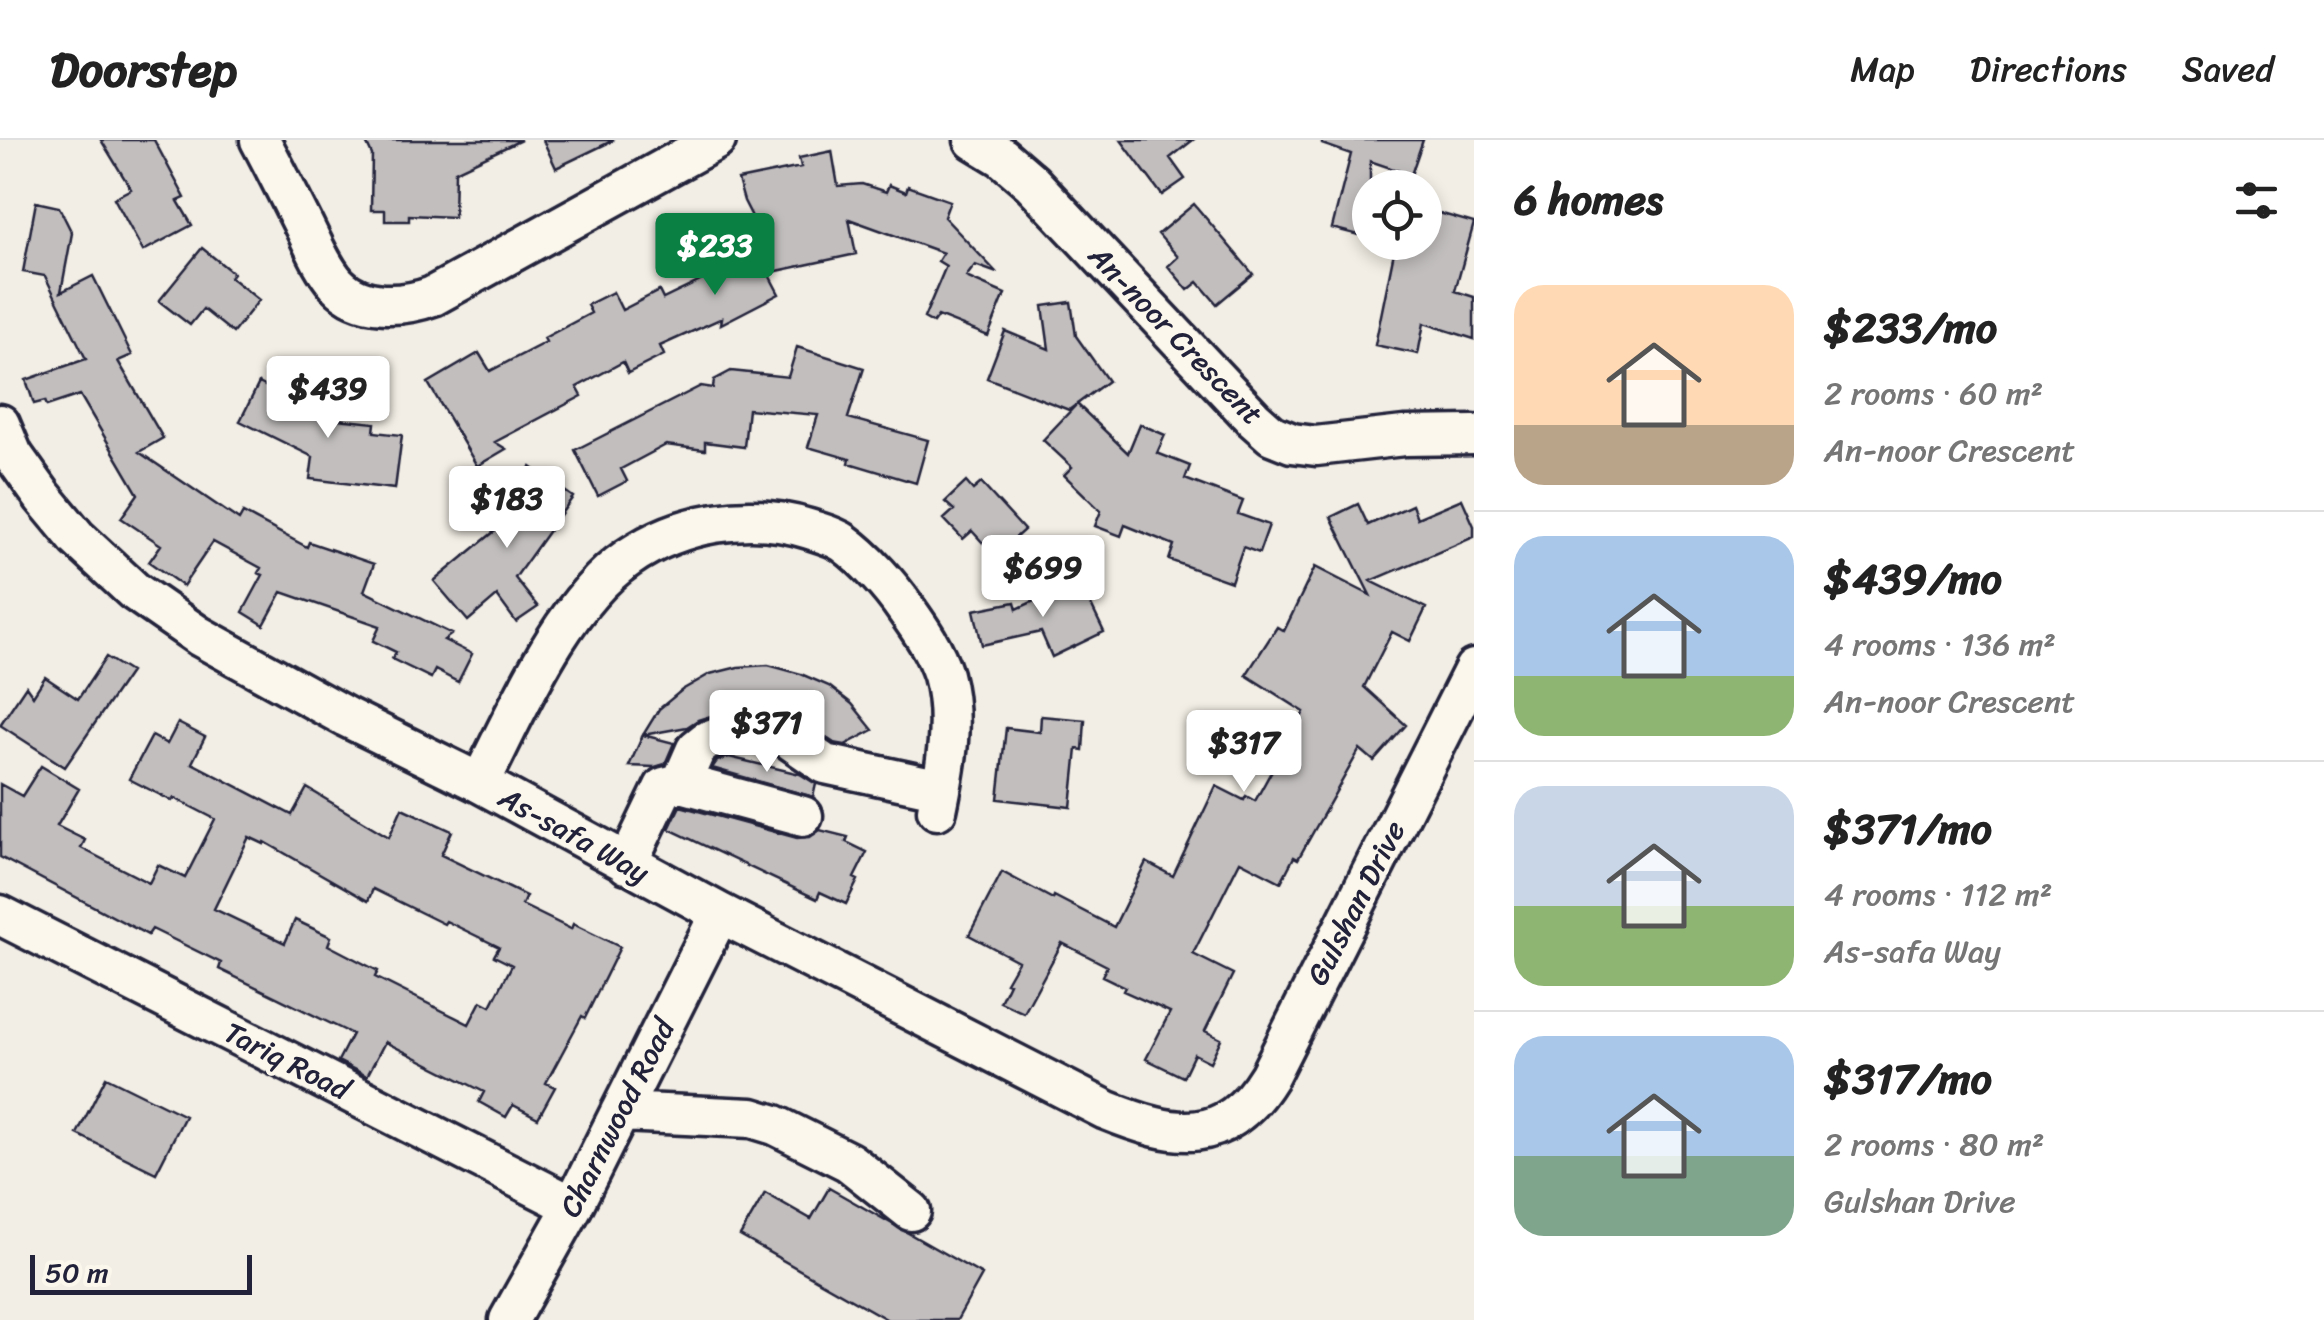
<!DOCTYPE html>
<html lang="en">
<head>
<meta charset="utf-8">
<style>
	body { margin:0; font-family:Sriracha,sans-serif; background:#f2f2f2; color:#222; height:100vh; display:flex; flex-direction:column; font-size:38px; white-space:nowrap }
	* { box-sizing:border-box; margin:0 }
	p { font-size:32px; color:#767676 }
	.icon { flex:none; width:55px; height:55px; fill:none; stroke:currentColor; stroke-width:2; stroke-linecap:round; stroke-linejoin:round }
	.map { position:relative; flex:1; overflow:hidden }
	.details { display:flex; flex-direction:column; background:#fff; width:850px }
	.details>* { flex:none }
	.fabs { position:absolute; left:1352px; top:30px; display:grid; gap:20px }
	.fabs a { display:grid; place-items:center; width:90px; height:90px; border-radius:50%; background:#fff; box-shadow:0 5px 15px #0003; font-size:50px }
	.scale { position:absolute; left:30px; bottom:25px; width:222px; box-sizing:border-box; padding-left:10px; border:5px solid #22223b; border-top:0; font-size:28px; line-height:35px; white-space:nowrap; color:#22223b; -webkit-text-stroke:8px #fbf7ec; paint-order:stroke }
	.price { position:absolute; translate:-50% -85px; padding:0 22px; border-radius:10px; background:#fff; color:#222; font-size:32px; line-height:65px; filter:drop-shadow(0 2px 5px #0008) }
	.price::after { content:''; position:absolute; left:50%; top:60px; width:30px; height:22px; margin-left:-15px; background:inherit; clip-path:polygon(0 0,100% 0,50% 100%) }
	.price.active { background:#0b8043; color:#fff }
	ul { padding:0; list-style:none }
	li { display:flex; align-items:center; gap:30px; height:250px; padding:0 40px }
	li+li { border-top:2px solid #e0e0e0 }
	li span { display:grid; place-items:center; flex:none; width:280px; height:200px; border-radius:30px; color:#555 }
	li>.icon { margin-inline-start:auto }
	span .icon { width:120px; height:120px; fill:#fffc; stroke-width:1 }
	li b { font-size:42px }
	h2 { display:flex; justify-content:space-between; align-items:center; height:120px; padding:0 40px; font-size:42px }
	header { display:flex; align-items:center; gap:60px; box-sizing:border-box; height:140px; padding:0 50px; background:#fff; border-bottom:2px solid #e0e0e0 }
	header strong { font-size:48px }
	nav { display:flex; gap:55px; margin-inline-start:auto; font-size:35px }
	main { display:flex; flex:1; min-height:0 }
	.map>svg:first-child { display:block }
</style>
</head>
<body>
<header>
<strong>Doorstep</strong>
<nav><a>Map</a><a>Directions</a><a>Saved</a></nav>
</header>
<main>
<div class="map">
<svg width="1474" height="1180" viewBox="0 0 1474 1180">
	<rect width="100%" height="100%" fill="#f2eee5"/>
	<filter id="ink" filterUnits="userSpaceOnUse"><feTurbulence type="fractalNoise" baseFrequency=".01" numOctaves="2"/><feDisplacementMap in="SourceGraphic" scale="20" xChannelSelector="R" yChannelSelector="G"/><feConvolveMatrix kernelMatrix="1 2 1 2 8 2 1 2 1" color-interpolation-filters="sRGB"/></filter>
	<g filter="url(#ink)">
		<!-- building -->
		<path fill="#c2bebe" stroke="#22223b" stroke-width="2.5" fill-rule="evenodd" d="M101,0H154L185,58L178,61L192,85L143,111L114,58L131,49Z
			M365,0H521L455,31L454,77L409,75V81H385V70H371L372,15Z
			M543,0H614L556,28Z
			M1121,0H1193L1170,18L1185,39L1162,55Z
			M1322,0H1423L1411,35L1370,21V98L1332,88L1351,14L1322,4Z
			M832,11L838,46L862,44L886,52L889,45L906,52L908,46L950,61L944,77L997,133L975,125L966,137L1005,154L988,196L938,176L933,183L924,178L946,126L938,121L943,113L849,79L856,114L768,133L779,154L721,184L722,178L660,206L664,215L628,233L623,222L577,247L582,256L495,302L506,309L477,326L428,243L479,213L490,231L546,202L544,198L591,173L587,165L613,152L622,170L659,151L663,159L768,108L744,61L738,40L801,27L799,18Z
			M36,62L59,67L72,93L61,152L93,136L132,215L118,221L163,298L139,312L239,380L243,373L307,407L309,402L374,424L364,451L452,494L444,500L472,514L458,542L435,530L431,538L392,519L396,512L373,501L380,486L282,452L264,485L243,472L263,435L258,433L261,428L213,402L183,446L149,422L161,405L121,378L138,354L80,255L47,266L45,261L34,264L26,240L86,219L45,136L23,132Z
			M1194,64L1253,134L1217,164L1198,142L1188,150L1168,126L1178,117L1158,94Z
			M1425,69L1474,83L1455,151L1474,157V199L1424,183L1418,214L1375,205L1396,102H1425Z
			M202,108L233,133L230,137L259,160L233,193L203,169L190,185L159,161Z
			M1071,162L1076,196L1108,241L1069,270L987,238L1005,191L1049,209L1043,166Z
			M797,207L864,228L848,278L928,300L916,343L849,323L850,319L808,307L818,275L748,269L744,307L705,302V310L666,305L621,329L627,341L598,356L575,310L701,246L713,248L714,240L731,231L788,237Z
			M259,243L328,278L375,283L374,292L402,295L395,349L310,339L313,317L240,281Z
			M1077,264L1128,313L1140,284L1165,295L1157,313L1190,326L1185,339L1243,361L1238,374L1269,385L1259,413L1243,407L1231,442L1169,420L1174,405L1125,385L1121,396L1095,386L1101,371L1064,335L1072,327L1043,300Z
			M531,327L573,357L515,438L538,467L516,482L497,456L468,481L434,441L512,377L500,369Z
			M966,342L973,350L981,343L1024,390L995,416L972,391L963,399L944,379L954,370L945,362Z
			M1462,359L1474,386V397L1371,441L1426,468L1410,501L1392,492L1364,547L1406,585L1374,621L1360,609L1298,719L1294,717L1281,742L1240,721L1193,814L1233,834L1205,891L1221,899L1210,922L1194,914L1183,937L1146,919L1170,872L1123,851L1125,847L1102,836L1107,826L1062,803L1024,873L1000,862L1009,843L1006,842L1018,821L969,795L1002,732L1053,759L1054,756L1114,787L1146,722L1173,736L1216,646L1244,660L1246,656L1255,661L1304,572L1246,535L1277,487L1284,491L1315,427L1370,455L1331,377L1358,364L1368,385L1412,365L1417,378Z
			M1079,440L1104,492L1052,517L1041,492L982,505L974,470L1015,462L1017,469Z
			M106,517L130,532L65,627L0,585L26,546L33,556L45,537L78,559Z
			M768,525L801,534L829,546L852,564L873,590L845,605L834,603L792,575L763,569L737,568L698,580L687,587L643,595L659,569L682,550L710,534L738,527Z
			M1041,576L1085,580L1083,610L1077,609L1071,667L998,659L1006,588L1040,592Z
			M178,583L205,597L192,623L292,675L307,648L389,697L402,668L452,691L441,715L526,756L522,765L571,789L573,784L620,807L585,878L582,876L546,943L555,947L538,978L513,965L506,977L479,962L484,952L385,902L367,936L338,921L352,894L219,829L221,823L152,789L148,795L0,717V644L22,656L41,626L79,649L57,686L85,700L81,708L149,743L158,725L185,738L215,679L174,658L172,661L129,639L152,596L167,604ZM249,697L264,704L265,702L368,761L373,749L444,784L446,781L499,807L494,816L512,825L491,866L481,861L469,884L375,837L378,831L328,805L331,797L295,780L285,803L214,769Z
			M643,595L674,603L665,624L655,627L629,626Z
			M729,617L800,634L816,644L813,657L712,628L717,621Z
			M680,666L797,698L810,697L820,690L848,697L846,702L867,712L854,738L858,740L846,764L820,752L817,759L669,689Z
			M106,937L185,976L156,1033L77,994Z
			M829,1048L982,1135L957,1180H888L740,1096L765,1053L811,1079Z"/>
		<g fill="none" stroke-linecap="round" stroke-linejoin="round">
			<!-- minor casing -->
			<g stroke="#22223b" stroke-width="45">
				<path id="minor" d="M260,0C275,28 289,56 303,84C313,104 322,127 337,144C361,170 403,167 433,156L716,0
					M974,0L1002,17L1031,42L1254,279L1272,295L1292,303L1316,306L1404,296L1474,295
					M0,284L13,315L43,357L77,398L134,451L199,496L346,577L480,643L720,773L1106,970C1175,998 1225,1008 1269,936L1474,529
					M480,643C517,571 561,464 628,418C680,382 749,370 809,389C821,393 834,396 844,403C866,419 891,447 906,469C921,490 935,510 943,535C955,579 946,627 937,670
					M681,643L803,676
					M627,724L664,647L681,643L696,609L706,601L736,590L762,591L786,597L825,624L941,649
					M0,775L573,1066
					M620,972L752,978L775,985L849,1022L911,1071
					M509,1180L573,1066L720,773"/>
			</g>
			<!-- minor -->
			<use href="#minor" stroke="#fbf7ec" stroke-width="38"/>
		</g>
	</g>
	<g text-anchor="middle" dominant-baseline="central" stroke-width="8" stroke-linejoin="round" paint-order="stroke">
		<!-- street labels -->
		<g font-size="30" fill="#22223b" stroke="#fbf7ec">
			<text transform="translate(1176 195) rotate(46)">An-noor Crescent</text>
			<text transform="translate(574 695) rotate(29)">As-safa Way</text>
			<text transform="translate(1356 763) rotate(-63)">Gulshan Drive</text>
			<text transform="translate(287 921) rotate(27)">Tariq Road</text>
			<text transform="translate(617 978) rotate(-63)">Charnwood Road</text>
		</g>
	</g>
</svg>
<div class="fabs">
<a><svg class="icon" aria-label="locate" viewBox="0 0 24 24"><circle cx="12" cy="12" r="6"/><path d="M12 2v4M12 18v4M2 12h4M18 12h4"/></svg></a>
</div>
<div class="scale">50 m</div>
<b class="price active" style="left:715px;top:158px">$233</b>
<b class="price" style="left:328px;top:301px">$439</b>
<b class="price" style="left:507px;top:411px">$183</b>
<b class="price" style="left:1043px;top:480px">$699</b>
<b class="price" style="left:767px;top:635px">$371</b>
<b class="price" style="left:1244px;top:655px">$317</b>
</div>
<section class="details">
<h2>6 homes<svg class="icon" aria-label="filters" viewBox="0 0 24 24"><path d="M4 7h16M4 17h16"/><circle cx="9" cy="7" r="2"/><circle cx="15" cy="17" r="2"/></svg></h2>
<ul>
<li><span style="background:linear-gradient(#ffd9b3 70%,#b9a48a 0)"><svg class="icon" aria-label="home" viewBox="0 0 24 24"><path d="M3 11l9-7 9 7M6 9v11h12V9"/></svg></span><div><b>$233/mo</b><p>2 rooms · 60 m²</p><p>An-noor Crescent</p></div></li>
<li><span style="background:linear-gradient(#a9c7e8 70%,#8fb573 0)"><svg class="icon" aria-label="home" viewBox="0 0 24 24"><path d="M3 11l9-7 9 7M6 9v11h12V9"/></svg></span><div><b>$439/mo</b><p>4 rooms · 136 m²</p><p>An-noor Crescent</p></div></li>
<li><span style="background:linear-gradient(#c9d6e8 60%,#8fb573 0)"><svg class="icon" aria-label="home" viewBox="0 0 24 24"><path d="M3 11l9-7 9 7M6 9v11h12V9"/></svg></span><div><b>$371/mo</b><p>4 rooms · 112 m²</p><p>As-safa Way</p></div></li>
<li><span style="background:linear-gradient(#a9c7e8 60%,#7fa58c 0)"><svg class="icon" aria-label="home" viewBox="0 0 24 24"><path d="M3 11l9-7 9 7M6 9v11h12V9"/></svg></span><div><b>$317/mo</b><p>2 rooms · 80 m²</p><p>Gulshan Drive</p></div></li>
</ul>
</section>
</main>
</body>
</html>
